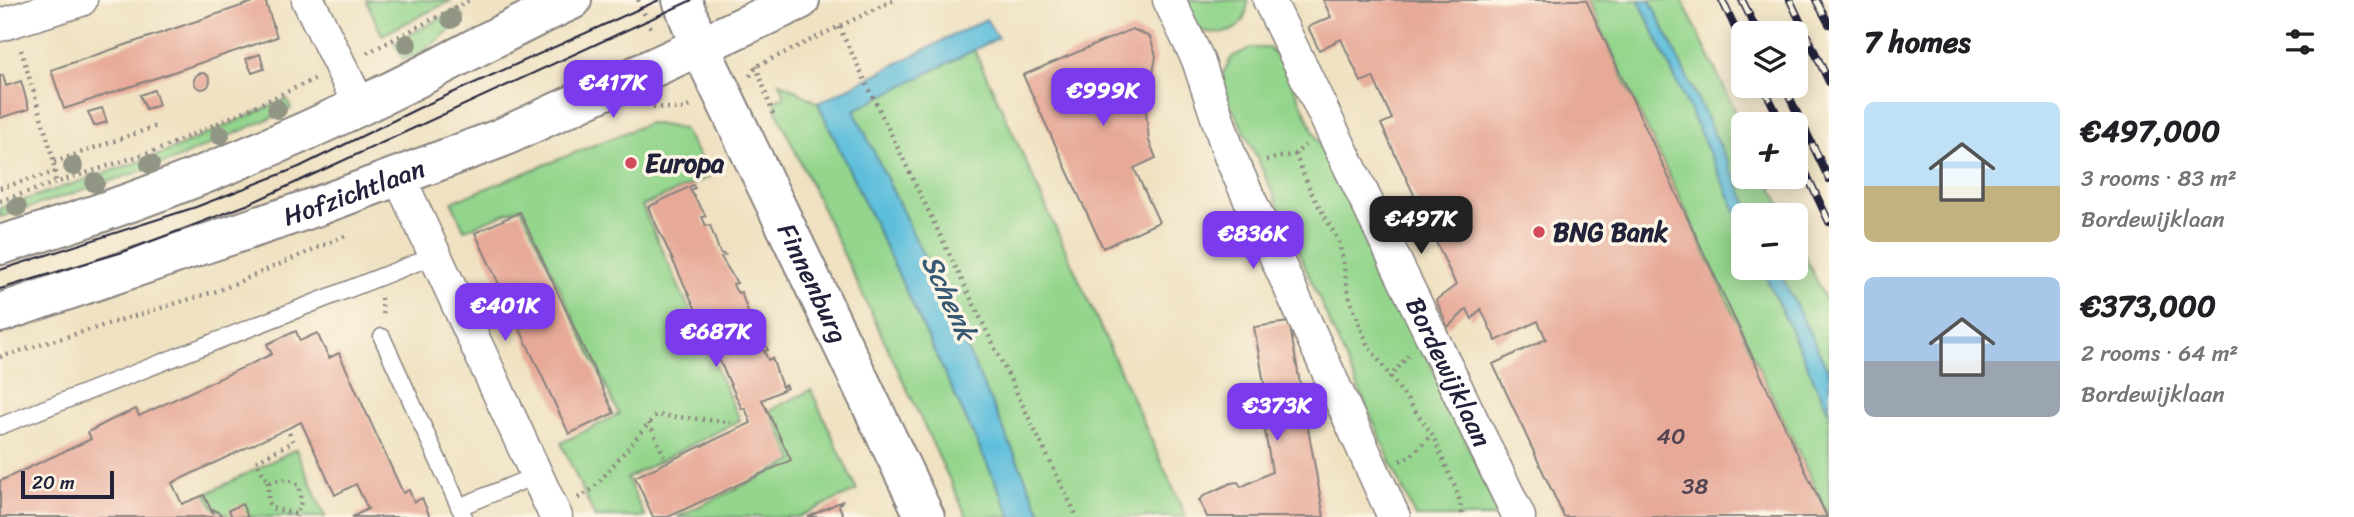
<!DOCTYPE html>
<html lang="en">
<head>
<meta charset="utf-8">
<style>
	body { margin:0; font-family:Sriracha,sans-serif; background:#f2f2f2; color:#202124; height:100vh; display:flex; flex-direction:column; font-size:26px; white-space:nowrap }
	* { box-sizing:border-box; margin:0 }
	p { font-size:23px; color:#757577 }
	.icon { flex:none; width:38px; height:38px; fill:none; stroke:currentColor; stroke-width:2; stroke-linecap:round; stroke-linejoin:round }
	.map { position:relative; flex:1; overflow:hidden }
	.panel { display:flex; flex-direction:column; background:#fff; width:525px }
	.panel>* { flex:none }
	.tools { position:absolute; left:1731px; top:21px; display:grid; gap:14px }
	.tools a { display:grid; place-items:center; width:77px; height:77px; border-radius:10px; background:#fff; box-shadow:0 4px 18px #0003; font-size:35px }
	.scale { position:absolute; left:21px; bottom:18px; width:93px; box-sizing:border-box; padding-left:7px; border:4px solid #22223b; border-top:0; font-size:19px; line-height:24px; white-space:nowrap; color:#22223b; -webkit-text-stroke:5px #fcf5e5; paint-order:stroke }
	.price { position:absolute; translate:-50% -60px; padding:0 16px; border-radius:14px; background:#7c3aed; color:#fff; font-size:23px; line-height:46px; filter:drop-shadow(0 2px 4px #0008) }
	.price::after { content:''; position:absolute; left:50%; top:42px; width:21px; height:16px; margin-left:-10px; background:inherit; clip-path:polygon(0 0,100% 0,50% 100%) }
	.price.on { background:#222; color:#fff }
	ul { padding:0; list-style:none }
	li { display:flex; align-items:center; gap:21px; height:175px; padding:0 35px }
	li span { display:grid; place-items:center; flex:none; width:196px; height:140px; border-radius:10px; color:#555 }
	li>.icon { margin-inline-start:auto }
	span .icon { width:84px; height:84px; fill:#fffc; stroke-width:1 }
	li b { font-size:30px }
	h2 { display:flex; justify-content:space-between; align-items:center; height:84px; padding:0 35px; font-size:30px }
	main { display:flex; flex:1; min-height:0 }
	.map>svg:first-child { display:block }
</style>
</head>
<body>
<main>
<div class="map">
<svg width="1829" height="517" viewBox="0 0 1829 517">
	<rect width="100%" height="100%" fill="#fcf5e5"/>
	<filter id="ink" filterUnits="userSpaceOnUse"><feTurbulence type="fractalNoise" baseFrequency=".0143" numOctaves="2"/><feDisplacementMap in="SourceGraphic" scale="14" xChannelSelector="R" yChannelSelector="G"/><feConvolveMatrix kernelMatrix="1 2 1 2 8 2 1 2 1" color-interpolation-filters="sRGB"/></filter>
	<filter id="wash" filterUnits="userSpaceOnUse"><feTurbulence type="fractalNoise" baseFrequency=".00686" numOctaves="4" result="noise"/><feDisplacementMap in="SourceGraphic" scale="28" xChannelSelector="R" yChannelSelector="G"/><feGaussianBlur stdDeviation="1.57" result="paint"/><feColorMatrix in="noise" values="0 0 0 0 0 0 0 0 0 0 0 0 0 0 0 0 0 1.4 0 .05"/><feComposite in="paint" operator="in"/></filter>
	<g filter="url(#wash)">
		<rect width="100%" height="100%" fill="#efe1c1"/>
		<!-- green -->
		<path fill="#93d58c" stroke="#5a7c64" stroke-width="2" d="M366,0H452L382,35Z
			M1180,0H1248C1246,33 1226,37 1198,30Z
			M1587,0H1639L1743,226V268H1762L1829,412V517Z
			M1650,0H1682L1743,127V177H1767L1785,215H1753Z
			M458,9L464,19L421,53L403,59L394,43Z
			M1250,48H1269L1284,64L1330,168L1371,233L1500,517H1415L1256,155L1225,94L1222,75L1232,57Z
			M974,50L1002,109L1186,517H1043L947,305L854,110Z
			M780,82L818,103L1012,517H967L776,110L775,100L785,96Z
			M287,99L291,109L172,161L0,217V208L162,154Z
			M649,123L683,129L711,176L642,206L740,420L627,478L645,517H595L561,443L619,414L521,207L464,230L452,202Z
			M1796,237L1829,307V373L1778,268H1796Z
			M811,390L857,490L798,517H677L794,461L770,410Z
			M296,449L325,517H231L213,507L206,494Z"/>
		<!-- water -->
		<path fill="#5dbedc" stroke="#40708c" stroke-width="2" d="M1639,0H1650L1753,215H1743V226Z
			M986,19L998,38L854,110L947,305L1043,517H1012L818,103Z
			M1762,268H1778L1829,373V412Z"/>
		<g id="blocks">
			<!-- building -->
			<path fill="#e7a998" d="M259,0H265L277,37L64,109L51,70Z
				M1323,0H1586L1827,517H1564L1493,364L1546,339L1538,321L1496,341L1481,309L1472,319L1467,309L1448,327L1436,300L1456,285L1381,124L1392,119L1373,77L1361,82L1341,39L1319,50L1308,27L1331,17Z
				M1132,29L1150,37L1156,56L1146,113L1149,141L1156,158L1134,168L1159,222L1103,248L1023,75Z
				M260,54L264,69L252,73L246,59Z
				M194 81a8 8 0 1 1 16 0a8 8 0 1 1-16 0Z
				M3,75L6,86L21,81L29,109L0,118V76Z
				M154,90L159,105L146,109L140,95Z
				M102,108L107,122L94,126L88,112Z
				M693,185L695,188L690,190L706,216L702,217L706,226L710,225L720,253L725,255L721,257L737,283L733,284L735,289L738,293L741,292L751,320L755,322L752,323L759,339L762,337L768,350L764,351L768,360L772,358L782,387L786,385L787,388L762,400L791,460L668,517H653L635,477L751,423L745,408L742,409L648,207Z
				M520,212L614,413L569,434L475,233Z
				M1289,322L1324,517H1207L1199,500L1205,495L1231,483L1238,482L1241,487L1272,472L1259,396L1266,394L1254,327Z
				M296,331L300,341L317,333L329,358L339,353L403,493L409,490L414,502L422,498L430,517H352L368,509L356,484L335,495L301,422L172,483L182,504L204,495L213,514V509L225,517H0V481L91,439L88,432L111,420L136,409L139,416L272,354L267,344Z
				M842,501L839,506L844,517H808Z
				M242,504L248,517H232L229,510Z"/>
		</g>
	</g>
	<g filter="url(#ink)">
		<use href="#blocks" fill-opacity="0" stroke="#88827e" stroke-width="2"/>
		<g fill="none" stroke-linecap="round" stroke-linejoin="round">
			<!-- lane casing -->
			<g stroke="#88827e" stroke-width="19">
				<path id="lane" d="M382,337L464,517
					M0,426L436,255
					M459,507L537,475"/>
			</g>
			<!-- street casing -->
			<g stroke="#88827e" stroke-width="35">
				<g id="street">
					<path d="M308,0L360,106"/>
					<path d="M1169,0L1198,60L1230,156L1394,517"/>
					<path id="s1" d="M1269,0L1519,517"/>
					<path d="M0,25L81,0"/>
					<path d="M398,175L556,517"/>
				</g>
			</g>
			<!-- secondary casing -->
			<g stroke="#88827e" stroke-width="42">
				<g id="secondary">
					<path id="s2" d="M682,0L700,47L925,517"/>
					<path d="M0,245C123,209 242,162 358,107C430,74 499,33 572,0"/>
					<path id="s3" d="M0,313L318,206L501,138L800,0"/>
				</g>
			</g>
			<!-- path -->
			<path stroke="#88827e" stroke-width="4.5" stroke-dasharray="2 5" stroke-linecap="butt" d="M638,0L652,31
				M839,27L1077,517
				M21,50L53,157L56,184
				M367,53L470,0
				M756,66L774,117
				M750,76L757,66L894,0
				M653,107L683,109L692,105
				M1295,154L1311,192L1339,242L1350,299L1367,344L1432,434L1458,494L1463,517
				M1266,160L1295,154L1305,145
				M54,162L157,126
				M0,188L55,172
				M0,201L163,148L315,79
				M381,298L384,317
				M0,357L220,290L345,236
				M1389,378L1409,355
				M649,423L664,456
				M289,433L293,442L256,461L268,482L286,479L299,485L301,502L296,517
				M1400,461L1412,455L1432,434
				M268,482V502L272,508L295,514
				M578,498L593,489L656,415L731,422"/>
			<!-- lane -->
			<use href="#lane" stroke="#fff" stroke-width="16"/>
			<!-- street -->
			<use href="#street" stroke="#fff" stroke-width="32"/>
			<!-- secondary -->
			<use href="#secondary" stroke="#fff" stroke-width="38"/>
			<!-- tram -->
			<path stroke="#22223b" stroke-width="2" d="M0,270L196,207L299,167L419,108L659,0
				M0,289L123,252L249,204L692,0"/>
			<!-- rail casing -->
			<g stroke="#22223b" stroke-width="8">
				<path id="rail" d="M1722,0L1743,44
					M1742,0L1758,33
					M1790,0L1829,82
					M1816,0L1829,24
					M1763,86L1782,124
					M1784,86L1829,179
					M1796,152L1829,222"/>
			</g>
			<!-- rail -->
			<use href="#rail" stroke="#fcf5e5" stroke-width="5" stroke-dasharray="16" stroke-linecap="butt"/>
		</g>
		<!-- trees -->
		<g fill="#919684">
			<circle cx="451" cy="19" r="10"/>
			<circle cx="407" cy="44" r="10"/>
			<circle cx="277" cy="109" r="10"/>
			<circle cx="220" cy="135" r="10"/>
			<circle cx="150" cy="164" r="10"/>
			<circle cx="73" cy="166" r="10"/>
			<circle cx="95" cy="183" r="10"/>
			<circle cx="17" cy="207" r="10"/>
		</g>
	</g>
	<!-- markers -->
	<g fill="#d1495b" stroke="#fcf5e5" stroke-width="2.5">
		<circle cx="631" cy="163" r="7"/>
		<circle cx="1539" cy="232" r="7"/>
	</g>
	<g text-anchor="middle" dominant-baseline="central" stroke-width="7" stroke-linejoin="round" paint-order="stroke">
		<!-- number labels -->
		<g font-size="23" fill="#534452">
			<text x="1671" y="436">40</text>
			<text x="1695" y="486">38</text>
		</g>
		<!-- poi labels -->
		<g font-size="26" font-weight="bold" fill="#22223b" stroke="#fcf5e5" text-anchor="start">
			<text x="645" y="163">Europa</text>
			<text x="1553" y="232">BNG Bank</text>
		</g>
		<!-- street labels -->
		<g font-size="26" fill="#22223b" stroke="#fcf5e5">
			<text stroke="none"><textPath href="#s3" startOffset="374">Hofzichtlaan</textPath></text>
			<text stroke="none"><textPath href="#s2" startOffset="312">Finnenburg</textPath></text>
			<text stroke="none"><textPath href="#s1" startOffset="413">Bordewijklaan</textPath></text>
		</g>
		<!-- water labels -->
		<g font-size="28" font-style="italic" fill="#375973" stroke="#fcf5e5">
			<text transform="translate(949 297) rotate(65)">Schenk</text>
		</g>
	</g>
</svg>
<div class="tools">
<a><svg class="icon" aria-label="layers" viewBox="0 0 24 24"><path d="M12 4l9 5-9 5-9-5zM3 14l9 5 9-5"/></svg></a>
<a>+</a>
<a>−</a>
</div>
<div class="scale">20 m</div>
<b class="price" style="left:613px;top:120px">€417K</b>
<b class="price" style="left:1103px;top:128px">€999K</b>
<b class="price on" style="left:1421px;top:256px">€497K</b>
<b class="price" style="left:1253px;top:271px">€836K</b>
<b class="price" style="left:505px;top:343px">€401K</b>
<b class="price" style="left:716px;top:369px">€687K</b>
<b class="price" style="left:1277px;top:443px">€373K</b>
</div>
<section class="panel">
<h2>7 homes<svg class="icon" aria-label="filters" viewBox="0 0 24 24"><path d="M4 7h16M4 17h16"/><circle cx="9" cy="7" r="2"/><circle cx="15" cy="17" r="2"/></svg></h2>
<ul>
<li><span style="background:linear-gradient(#bfe0f5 60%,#c2b280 0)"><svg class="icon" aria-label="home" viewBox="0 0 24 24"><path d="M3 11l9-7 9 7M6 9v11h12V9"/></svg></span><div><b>€497,000</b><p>3 rooms · 83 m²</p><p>Bordewijklaan</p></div></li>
<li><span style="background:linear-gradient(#a9c7e8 60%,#9aa5b1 0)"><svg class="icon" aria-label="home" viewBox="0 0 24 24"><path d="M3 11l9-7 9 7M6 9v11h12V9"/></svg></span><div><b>€373,000</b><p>2 rooms · 64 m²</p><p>Bordewijklaan</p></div></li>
</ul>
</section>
</main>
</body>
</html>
